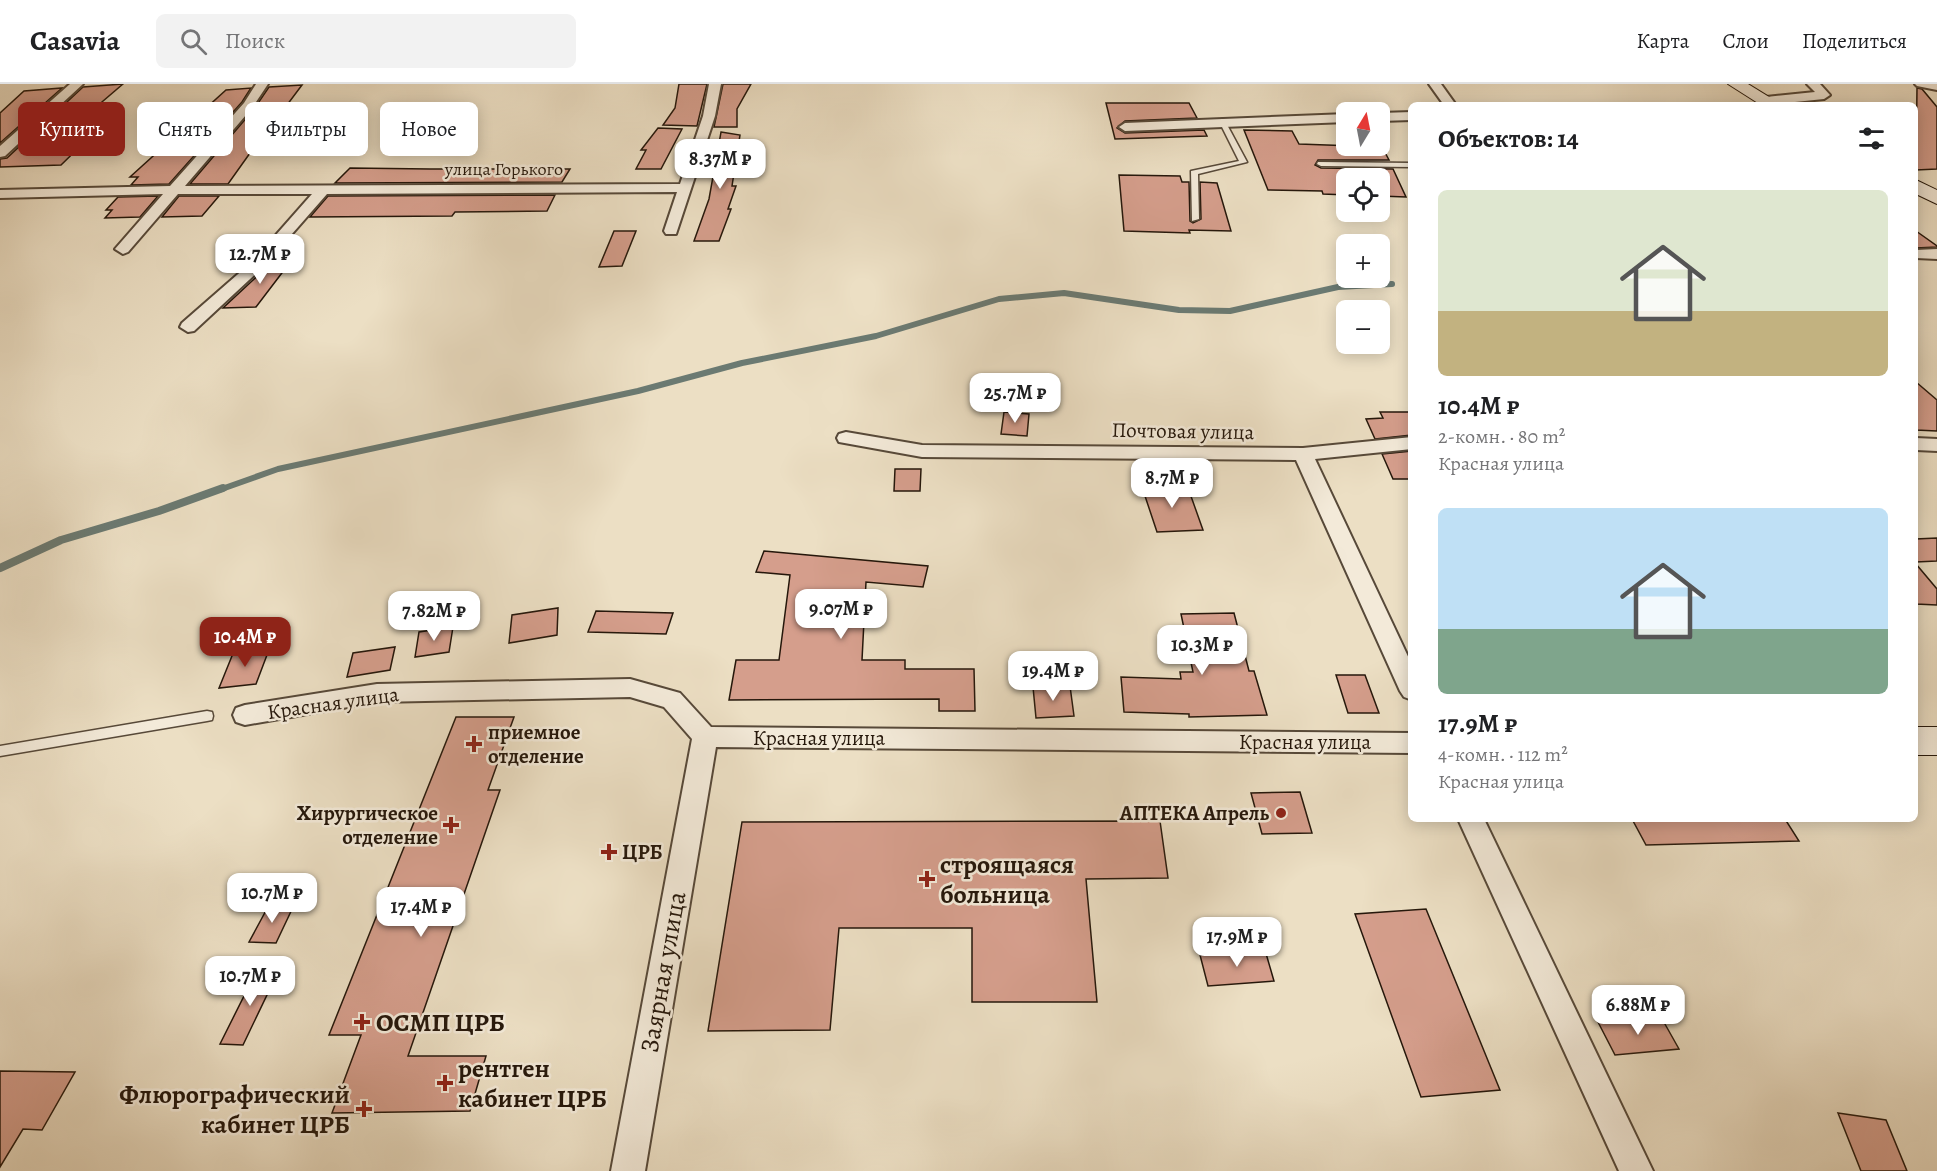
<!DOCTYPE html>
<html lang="ru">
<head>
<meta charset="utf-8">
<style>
	body { margin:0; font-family:Alegreya,serif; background:#f2f2f2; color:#202124; height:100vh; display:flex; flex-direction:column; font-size:22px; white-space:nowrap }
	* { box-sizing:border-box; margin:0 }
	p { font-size:20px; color:#757577 }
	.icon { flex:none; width:33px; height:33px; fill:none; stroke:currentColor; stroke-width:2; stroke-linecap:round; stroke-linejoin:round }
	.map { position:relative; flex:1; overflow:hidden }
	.sheet { position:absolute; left:1408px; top:18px; width:510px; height:720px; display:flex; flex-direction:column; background:#fff; border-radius:9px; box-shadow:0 3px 15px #0003 }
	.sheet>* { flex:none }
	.hud { position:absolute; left:18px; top:18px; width:570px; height:54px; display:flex; gap:12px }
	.needle { width:39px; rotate:10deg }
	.controls { position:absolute; left:1336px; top:18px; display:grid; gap:12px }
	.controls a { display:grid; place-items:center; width:54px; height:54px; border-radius:9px; background:#fff; box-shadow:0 3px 15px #0003; font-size:30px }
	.price { position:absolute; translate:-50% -51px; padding:0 14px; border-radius:12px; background:#fff; color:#222; font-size:20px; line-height:39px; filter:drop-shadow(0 2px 3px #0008) }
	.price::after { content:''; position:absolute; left:50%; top:36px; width:18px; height:14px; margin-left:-9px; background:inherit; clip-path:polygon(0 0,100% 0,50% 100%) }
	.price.active { background:#8f2418; color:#fff }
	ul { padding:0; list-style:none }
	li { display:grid; align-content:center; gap:12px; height:318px; padding:0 30px }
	li span { display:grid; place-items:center; height:186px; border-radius:9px; color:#555 }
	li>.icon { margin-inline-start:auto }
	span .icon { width:108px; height:108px; fill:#fffc; stroke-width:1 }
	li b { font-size:26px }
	h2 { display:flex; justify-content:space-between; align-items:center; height:72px; padding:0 30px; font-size:26px }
	.tag { padding:0 21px; border-radius:9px; background:#fff; box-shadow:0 3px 15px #0003; font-size:21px; line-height:54px }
	.tag.active { background:#8f2418; color:#fff }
	header { display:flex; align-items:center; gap:36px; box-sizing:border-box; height:84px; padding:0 30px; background:#fff; border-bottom:2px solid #e0e0e0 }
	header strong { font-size:28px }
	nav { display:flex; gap:33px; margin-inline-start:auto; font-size:21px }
	.search { width:420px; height:54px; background:#f2f2f2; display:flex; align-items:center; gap:15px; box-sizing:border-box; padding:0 21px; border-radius:9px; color:#757577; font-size:22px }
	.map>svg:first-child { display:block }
</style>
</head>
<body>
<header>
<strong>Casavia</strong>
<div class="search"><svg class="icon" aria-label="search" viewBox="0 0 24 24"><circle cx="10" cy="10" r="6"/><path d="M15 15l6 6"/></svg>Поиск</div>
<nav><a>Карта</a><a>Слои</a><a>Поделиться</a></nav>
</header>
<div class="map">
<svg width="1937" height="1087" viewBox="0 0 1937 1087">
	<rect width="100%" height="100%" fill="#ecdfc4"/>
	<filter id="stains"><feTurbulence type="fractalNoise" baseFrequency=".00333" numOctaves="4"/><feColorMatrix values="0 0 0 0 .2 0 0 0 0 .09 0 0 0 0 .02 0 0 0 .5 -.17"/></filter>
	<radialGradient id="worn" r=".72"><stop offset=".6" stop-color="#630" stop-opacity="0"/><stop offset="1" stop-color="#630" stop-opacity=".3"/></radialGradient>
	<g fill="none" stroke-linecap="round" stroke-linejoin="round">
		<!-- stream-far1 -->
		<path stroke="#6b7a72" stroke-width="6" d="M219,406L278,385L638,307L742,279L876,252L999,215L1064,209L1179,226L1230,227L1338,203L1392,200"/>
		<!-- stream -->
		<path stroke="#6b7a72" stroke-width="8" d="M0,484L61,456L159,427L223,404"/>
	</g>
	<!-- building -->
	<path fill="#d59e8c" stroke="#25170b" stroke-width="1.5" d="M123,0L68,47L98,45L61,81L0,83V75L7,74L83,3Z
		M679,0H707L697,42L663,41L675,24Z
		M723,0H751L737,25V43H714Z
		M302,1L272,41H270L228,100H190L254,25L269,3Z
		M62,4L0,59V29L24,7Z
		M251,4L242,18L169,100L131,101L138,93H130L226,6Z
		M1917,4L1922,5L1937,23V85L1916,86Z
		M1106,19H1189L1197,34L1125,37L1117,44L1125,49L1204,46L1207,52L1115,55Z
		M658,44L682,45L661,85H636L646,66H641Z
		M1244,46L1292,47L1299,60L1382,63L1389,76H1318L1315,81L1321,84L1393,85L1406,113L1380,112V94H1347V111L1323,110L1322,107L1268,106Z
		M721,48L740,51L732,102H736L728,125H731L719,157H694L709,115Z
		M350,84L430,85H570L562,98L335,99Z
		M1119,91L1180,92L1182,98H1189L1190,137L1193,139L1201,135L1200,98L1217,99L1231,147L1189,146L1190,149L1124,147Z
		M555,111L547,127L455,128L452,132L310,133L328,112Z
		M158,112L140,133L105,134L112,126H106L118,113Z
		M179,112H219L202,132L162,133Z
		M614,147H636L622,182L599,183Z
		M1916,147L1937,162V163L1916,164Z
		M282,169L291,177L256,223L223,224Z
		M1916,298L1937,316V347L1916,346Z
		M1004,328L1029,330L1027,352L1001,350Z
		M1380,328H1412V351L1375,355L1366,335L1383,334Z
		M1412,367V395H1393L1382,370Z
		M895,385H921L920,407H894Z
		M1187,401L1203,446L1157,448L1142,403Z
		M1937,454V477L1916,478V455Z
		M764,467L928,482L923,503L866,498L862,576H905V585H974L975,627H939V615L729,616L736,576H779L790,491L756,488Z
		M1916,480L1937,505V521L1916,520Z
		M558,524L557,551L509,559L512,531Z
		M596,527L673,529L666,550L588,548Z
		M1234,529L1249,587H1254L1267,631L1189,633V630L1124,628L1121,593L1181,595L1180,588H1193L1181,530Z
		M453,543L449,568L415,573L419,548Z
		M270,563L256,600L219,604L234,567Z
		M395,563L390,586L347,593L353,569Z
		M1336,591H1365L1379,629H1348Z
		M1070,602L1074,632L1036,634L1033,603Z
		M456,633H514L488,706H500L408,972H486L470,1027L332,1029L361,951H329Z
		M1300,708L1312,749L1262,750L1251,709Z
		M1632,735H1785L1799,757L1646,761Z
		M1160,737L1168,794L1086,795L1097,918H972V844H839L830,946L708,947L742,738Z
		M269,821H294L276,859L249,858Z
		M1426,825L1500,1006L1421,1013L1355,830Z
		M1265,866L1274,897L1208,902L1200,871Z
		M260,880L278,888L243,961L220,960Z
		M1661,933L1679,965L1615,971L1598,938Z
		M0,987L75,988L42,1046L23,1045L0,1083Z
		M1838,1029L1886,1036L1907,1087H1861Z"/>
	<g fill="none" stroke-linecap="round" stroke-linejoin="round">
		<!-- lane casing -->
		<g stroke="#574939" stroke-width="3">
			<path id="lane" d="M1222,35L1225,37L1247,78L1198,90L1199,135L1192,137L1191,87L1239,77L1219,37Z
				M1318,78L1412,79V83L1321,82L1317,80Z
				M207,627L212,628L213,632L212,636L207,637L0,672V662Z"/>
		</g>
		<!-- street casing -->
		<g stroke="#574939" stroke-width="4">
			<path id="street" d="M70,0H83L5,72L0,73V62Z
				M256,0H268L252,24L185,102L680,100L703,32L709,0H721L715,32L676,150H666L664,147L677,108L327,110L263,183L194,247L188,248L180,243L182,239L253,177L312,110H178L128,168L123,170L115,165L163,110L0,114V106L170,102L244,19Z
				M1429,0H1441L1456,21H1444Z
				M1807,0H1820L1830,11L1824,15L1766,21L1760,17L1766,13L1815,8Z
				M1915,0H1937V6L1917,2Z
				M1412,28V36L1380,37V29Z
				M1347,30V38L1125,47L1119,43L1125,39Z
				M1937,165V175L1916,174V166Z
				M846,348L922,361L1303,364L1412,353V365L1315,375L1412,581V616L1404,613L1400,607L1296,376L922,373L839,358L837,354L839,350Z
				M1916,354L1937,355V367L1916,366Z
				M630,595L680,609L711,643L1412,649V669L716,663L645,1087H611L692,655L664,623L630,613L377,618L245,641L236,638L233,631L236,624L245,621L377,600Z
				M1458,735H1484L1653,1087H1619Z"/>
		</g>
		<!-- secondary casing -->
		<g stroke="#25170b" stroke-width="2">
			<path id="secondary" d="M1728,0H1748L1782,21H1761Z
				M1916,96L1937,106V120L1916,110Z
				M1916,643H1937V671H1916Z"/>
		</g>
		<!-- lane -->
		<use href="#lane" fill="#f3ead9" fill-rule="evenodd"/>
		<!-- street -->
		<use href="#street" fill="#f3ead9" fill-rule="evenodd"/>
		<!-- secondary -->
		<use href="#secondary" fill="#f3ead9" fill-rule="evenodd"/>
	</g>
	<!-- markers -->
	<g fill="#8f2418" stroke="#f3ead9" stroke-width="2">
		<path d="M471 651h6v6h6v6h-6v6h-6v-6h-6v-6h6z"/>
		<circle cx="1281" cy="729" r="6"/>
		<path d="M448 732h6v6h6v6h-6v6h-6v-6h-6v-6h6z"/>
		<path d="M606 759h6v6h6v6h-6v6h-6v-6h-6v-6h6z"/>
		<path d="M924 786h6v6h6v6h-6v6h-6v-6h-6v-6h6z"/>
		<path d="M359 929h6v6h6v6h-6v6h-6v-6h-6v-6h6z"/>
		<path d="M442 990h6v6h6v6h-6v6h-6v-6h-6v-6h6z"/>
		<path d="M361 1016h6v6h6v6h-6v6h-6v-6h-6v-6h6z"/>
	</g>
	<g text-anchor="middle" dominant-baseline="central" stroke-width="5" stroke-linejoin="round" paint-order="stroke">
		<!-- far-street labels -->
		<g font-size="18" fill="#25170b" stroke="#f3ead9">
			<text x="504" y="85">улица Горького</text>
		</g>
		<!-- street labels -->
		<g font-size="21" fill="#25170b" stroke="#f3ead9">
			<text transform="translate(1183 347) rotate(1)">Почтовая улица</text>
			<text transform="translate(333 619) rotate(-8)">Красная улица</text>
			<text x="819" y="654">Красная улица</text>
			<text x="1305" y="658">Красная улица</text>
		</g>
		<!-- poi labels -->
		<g font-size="21" font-weight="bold" fill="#25170b" stroke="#f3ead9" text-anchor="start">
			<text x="488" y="648">приемное<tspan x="488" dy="24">отделение</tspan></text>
			<text x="438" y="729" text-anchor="end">Хирургическое<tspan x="438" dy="24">отделение</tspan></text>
			<text x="1269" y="729" text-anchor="end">АПТЕКА Апрель</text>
			<text x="622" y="768">ЦРБ</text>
		</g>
		<!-- near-poi labels -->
		<g font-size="26" font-weight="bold" fill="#25170b" stroke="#f3ead9" text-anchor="start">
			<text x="940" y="780">строящаяся<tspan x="940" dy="30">больница</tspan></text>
			<text x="376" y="938">ОСМП ЦРБ</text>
			<text x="458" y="984">рентген<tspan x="458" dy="30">кабинет ЦРБ</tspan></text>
			<text x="350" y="1010" text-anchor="end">Флюрографический<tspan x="350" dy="30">кабинет ЦРБ</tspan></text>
		</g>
		<!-- near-street labels -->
		<g font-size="26" fill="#25170b" stroke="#f3ead9">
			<text transform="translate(663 888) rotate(-80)">Заярная улица</text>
		</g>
	</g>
	<rect width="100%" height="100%" filter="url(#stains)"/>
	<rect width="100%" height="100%" fill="url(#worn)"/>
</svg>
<div class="controls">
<a><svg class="needle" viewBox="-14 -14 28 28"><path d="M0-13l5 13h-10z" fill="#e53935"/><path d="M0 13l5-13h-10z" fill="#757577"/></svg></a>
<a><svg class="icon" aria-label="locate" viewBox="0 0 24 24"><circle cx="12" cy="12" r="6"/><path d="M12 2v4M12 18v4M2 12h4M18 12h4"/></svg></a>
<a>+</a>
<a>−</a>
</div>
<b class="price" style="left:720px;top:106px">8.37M ₽</b>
<b class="price" style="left:260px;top:201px">12.7M ₽</b>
<b class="price" style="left:1015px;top:340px">25.7M ₽</b>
<b class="price" style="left:1172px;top:425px">8.7M ₽</b>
<b class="price" style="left:841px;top:556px">9.07M ₽</b>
<b class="price" style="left:434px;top:558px">7.82M ₽</b>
<b class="price active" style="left:245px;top:584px">10.4M ₽</b>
<b class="price" style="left:1202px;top:592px">10.3M ₽</b>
<b class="price" style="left:1053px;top:618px">19.4M ₽</b>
<b class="price" style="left:272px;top:840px">10.7M ₽</b>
<b class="price" style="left:421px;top:854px">17.4M ₽</b>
<b class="price" style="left:1237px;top:884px">17.9M ₽</b>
<b class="price" style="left:250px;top:923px">10.7M ₽</b>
<b class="price" style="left:1638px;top:952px">6.88M ₽</b>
<div class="hud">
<a class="tag active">Купить</a>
<a class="tag">Снять</a>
<a class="tag">Фильтры</a>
<a class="tag">Новое</a>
</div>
<section class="sheet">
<h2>Объектов: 14<svg class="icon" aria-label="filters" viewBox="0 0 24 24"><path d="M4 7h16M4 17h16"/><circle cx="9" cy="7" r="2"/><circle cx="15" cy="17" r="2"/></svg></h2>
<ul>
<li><span style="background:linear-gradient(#dfe7d0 65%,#c2b280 0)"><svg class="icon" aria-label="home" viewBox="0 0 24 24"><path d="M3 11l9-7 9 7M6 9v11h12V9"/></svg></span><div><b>10.4M ₽</b><p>2-комн. · 80 m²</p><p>Красная улица</p></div></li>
<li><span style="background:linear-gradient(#bfe0f5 65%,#7fa58c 0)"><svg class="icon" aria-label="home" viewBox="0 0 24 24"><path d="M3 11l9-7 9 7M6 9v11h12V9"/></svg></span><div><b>17.9M ₽</b><p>4-комн. · 112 m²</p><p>Красная улица</p></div></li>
</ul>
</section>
</div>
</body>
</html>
